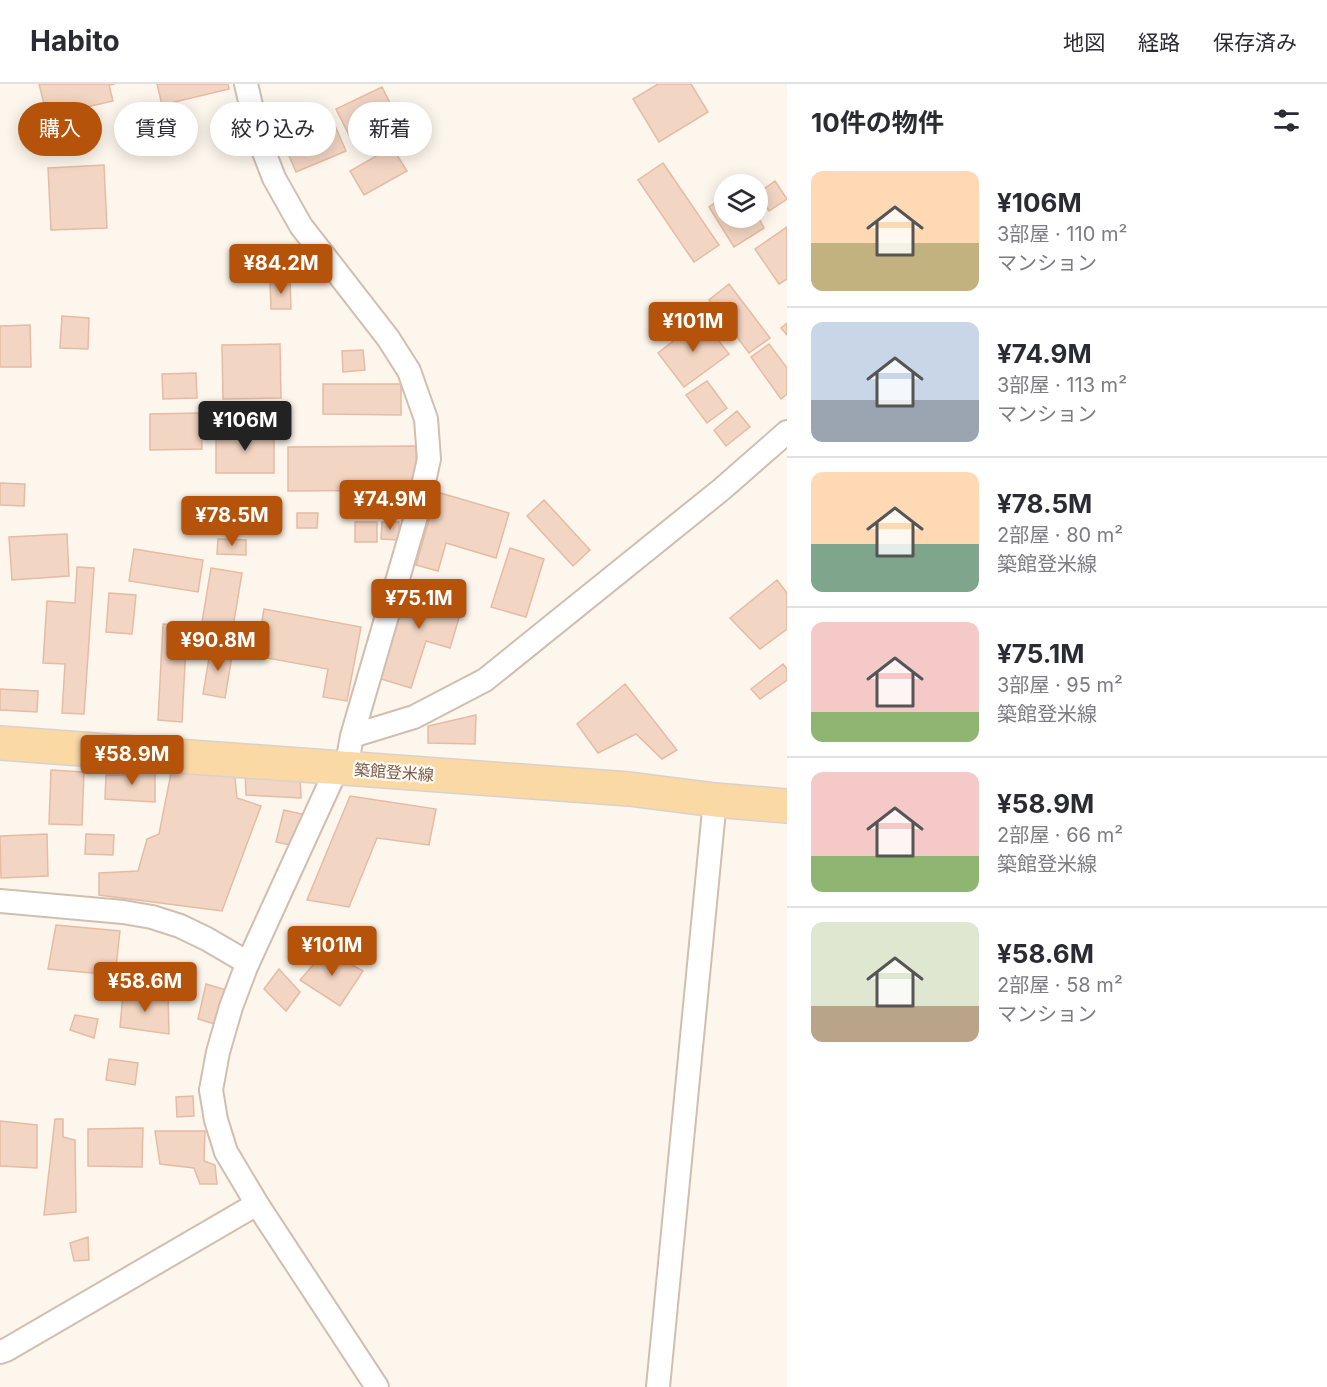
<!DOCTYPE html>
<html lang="ja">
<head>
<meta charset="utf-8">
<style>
	body { margin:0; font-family:Inter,"Noto Sans JP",sans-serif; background:#f2f2f3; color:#2b2b33; height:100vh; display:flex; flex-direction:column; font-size:22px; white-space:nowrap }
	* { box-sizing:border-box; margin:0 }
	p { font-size:20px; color:#7c7c81 }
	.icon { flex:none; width:33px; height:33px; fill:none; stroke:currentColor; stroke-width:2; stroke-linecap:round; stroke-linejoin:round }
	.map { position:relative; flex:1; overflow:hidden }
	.drawer { display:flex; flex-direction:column; background:#fff; width:540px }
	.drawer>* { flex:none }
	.guide { position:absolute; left:18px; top:18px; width:570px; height:54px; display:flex; gap:12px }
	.controls { position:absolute; left:714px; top:90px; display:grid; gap:12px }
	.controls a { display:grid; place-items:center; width:54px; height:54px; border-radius:50%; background:#fff; box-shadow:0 3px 15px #0003; font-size:30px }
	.price { position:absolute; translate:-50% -51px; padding:0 14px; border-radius:6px; background:#b45309; color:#fff; font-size:20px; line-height:39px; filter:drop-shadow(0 2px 3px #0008) }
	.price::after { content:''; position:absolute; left:50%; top:36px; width:18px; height:14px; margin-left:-9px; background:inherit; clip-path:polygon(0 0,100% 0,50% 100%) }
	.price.on { background:#222; color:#fff }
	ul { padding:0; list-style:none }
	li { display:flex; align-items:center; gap:18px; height:150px; padding:0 24px }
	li+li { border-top:2px solid #e1e1e2 }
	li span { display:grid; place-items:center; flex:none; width:168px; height:120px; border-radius:12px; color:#555 }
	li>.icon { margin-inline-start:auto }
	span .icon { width:72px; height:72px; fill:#fffc; stroke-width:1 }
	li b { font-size:26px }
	h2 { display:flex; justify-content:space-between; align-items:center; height:72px; padding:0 24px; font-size:26px }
	.pill { padding:0 21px; border-radius:27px; background:#fff; box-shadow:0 3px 15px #0003; font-size:21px; line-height:54px }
	.pill.on { background:#b45309; color:#fff }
	header { display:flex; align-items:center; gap:36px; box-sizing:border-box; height:84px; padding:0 30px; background:#fff; border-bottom:2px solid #e1e1e2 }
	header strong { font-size:28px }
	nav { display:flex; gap:33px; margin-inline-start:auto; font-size:21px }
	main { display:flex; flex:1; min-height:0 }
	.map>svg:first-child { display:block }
</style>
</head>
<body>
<header>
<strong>Habito</strong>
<nav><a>地図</a><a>経路</a><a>保存済み</a></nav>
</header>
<main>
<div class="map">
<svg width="787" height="1303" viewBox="0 0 787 1303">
	<rect width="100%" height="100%" fill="#fdf6ec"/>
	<!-- building -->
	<path fill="#f3d5c3" stroke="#e6bba3" stroke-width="1.5" d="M39,0H115L109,1L113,17L47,32Z
		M157,0H228L229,5L162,21Z
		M658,0H691L708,28L659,58L633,15Z
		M382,3L398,35L352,57L336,25Z
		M330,30L346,67L296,88L280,51Z
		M392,63L407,87L364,111L350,87Z
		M663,79L719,161L694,178L638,96Z
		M104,81L107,144L51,146L48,84Z
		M775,97L787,115L769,127L758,109Z
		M724,113V134L758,133L764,144L734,163L709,123Z
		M787,143V195L779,200L755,165Z
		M290,196L291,225H271L270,197Z
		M729,200L770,254L749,269L709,216Z
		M62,232L89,234L88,265L60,264Z
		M702,235L729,270L684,303L658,269Z
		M787,239V251L781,244Z
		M30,241L31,283H0V242Z
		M280,260L281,314L223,315L222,261Z
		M769,260L787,284V310L781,315L751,273Z
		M363,266L365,286L343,288L342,267Z
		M196,289L197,314L163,315L162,290Z
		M707,297L727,324L707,339L686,311Z
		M323,300H401V331L323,330Z
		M737,327L750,343L726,362L714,346Z
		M201,329L202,365L150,366V330Z
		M216,348H274V389H216Z
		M416,362L417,406L288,407V363Z
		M0,399L25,400L24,422L0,421Z
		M437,408L509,429L496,474L446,459L438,487L416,481Z
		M544,416L590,466L573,482L527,432Z
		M297,429H318L317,444H297Z
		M220,432H246V449L220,448Z
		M355,438H377V458H355Z
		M382,438H399V456L381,455Z
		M67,450L69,492L12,496L9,453Z
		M218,455L246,456V471L217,470Z
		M510,464L544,475L526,533L491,523Z
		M134,465L203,476L198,508L129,497Z
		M77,483L94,484L84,630L62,629L65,580L43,579L47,517L75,519Z
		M211,484L242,489L231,555L200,550Z
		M408,496L465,514L450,564L426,557L411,604L378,594Z
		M777,496L787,509V545L760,565L730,534Z
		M109,509L136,511L132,550L106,548Z
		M264,525L361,543L347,617L323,613L328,585L256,572Z
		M163,540L187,541L182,638L158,636Z
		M211,562L233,566L225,614L203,610Z
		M783,580L787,585V596L760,615L751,605Z
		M625,600L677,666L662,675L636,650L598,669L577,640Z
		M0,605L38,607L37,628L0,626Z
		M476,631L475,660L428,659V642Z
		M173,679L213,685L235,694L237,714L261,722L222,827L99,811V789L138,787L147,755L159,750Z
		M125,683L155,687V718L105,715L106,691H124Z
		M51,686L84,688L82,741L49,740Z
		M245,687L300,691L301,714L246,711Z
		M350,712L436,725L429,761L377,754L349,823L307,816Z
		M284,726L306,731L294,762L276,758Z
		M47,750L48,792L1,794L0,752Z
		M86,750L114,751L113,771L85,770Z
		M56,841L120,847L115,891L48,885Z
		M326,866L363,887L340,922L300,896Z
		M279,885L300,908L286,927L264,905Z
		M206,900L226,906L215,940L198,935Z
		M123,909L168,912L169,950L120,943Z
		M75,931L98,935L94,954L70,946Z
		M109,975L138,979L135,1001L106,996Z
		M193,1012L194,1032L177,1033L176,1013Z
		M55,1035H63V1053L75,1056L76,1128L44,1131Z
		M0,1037L37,1041V1084L0,1082Z
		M143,1044L142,1083L88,1082V1045Z
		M155,1047H205L204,1077L215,1081L217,1100H200L194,1084L160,1080Z
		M88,1153L89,1176L74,1177L70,1159Z"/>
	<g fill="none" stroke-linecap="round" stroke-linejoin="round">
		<!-- street casing -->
		<g stroke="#d1beb0" stroke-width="26">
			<path id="street" d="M246,0L259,55L274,94L301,142L388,254L409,287L426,335L429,375L417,429L352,652L346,685
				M352,652L414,633L485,596L722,405L787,348
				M337,684L246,883L231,923L218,968L211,1006L216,1036L226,1068L257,1120L377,1303
				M0,817L123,828L152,833L180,842L207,855L248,879
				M0,1268L6,1266L257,1120
				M658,1303L715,716"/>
		</g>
		<!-- primary casing -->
		<g stroke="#dad1cd" stroke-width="36">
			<path id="primary" d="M0,659L629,705L715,716L787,722"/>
		</g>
		<!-- street -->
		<use href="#street" stroke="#fff" stroke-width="22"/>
		<!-- primary -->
		<use href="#primary" stroke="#fbd9a5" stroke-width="33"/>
	</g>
	<g text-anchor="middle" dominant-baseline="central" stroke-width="4.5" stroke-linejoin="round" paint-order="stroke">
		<!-- street labels -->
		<g font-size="16" fill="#7a5c4d" stroke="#fffaf3">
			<text transform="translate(394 688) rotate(4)">築館登米線</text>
		</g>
	</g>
</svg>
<div class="controls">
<a><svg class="icon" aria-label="layers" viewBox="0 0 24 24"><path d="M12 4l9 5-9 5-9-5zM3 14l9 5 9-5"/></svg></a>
</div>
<b class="price" style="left:281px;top:211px">¥84.2M</b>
<b class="price" style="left:693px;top:269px">¥101M</b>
<b class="price on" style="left:245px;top:368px">¥106M</b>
<b class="price" style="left:390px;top:447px">¥74.9M</b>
<b class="price" style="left:232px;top:463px">¥78.5M</b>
<b class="price" style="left:419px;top:546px">¥75.1M</b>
<b class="price" style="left:218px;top:588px">¥90.8M</b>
<b class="price" style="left:132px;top:702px">¥58.9M</b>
<b class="price" style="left:332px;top:893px">¥101M</b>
<b class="price" style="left:145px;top:929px">¥58.6M</b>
<div class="guide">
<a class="pill on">購入</a>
<a class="pill">賃貸</a>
<a class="pill">絞り込み</a>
<a class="pill">新着</a>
</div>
</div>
<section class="drawer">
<h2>10件の物件<svg class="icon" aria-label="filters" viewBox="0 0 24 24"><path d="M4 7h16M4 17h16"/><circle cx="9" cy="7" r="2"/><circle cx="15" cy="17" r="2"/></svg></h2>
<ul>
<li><span style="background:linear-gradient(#ffd9b3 60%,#c2b280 0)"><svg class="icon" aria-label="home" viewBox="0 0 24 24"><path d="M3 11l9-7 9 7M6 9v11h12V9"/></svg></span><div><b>¥106M</b><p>3部屋 · 110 m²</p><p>マンション</p></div></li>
<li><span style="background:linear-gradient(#c9d6e8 65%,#9aa5b1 0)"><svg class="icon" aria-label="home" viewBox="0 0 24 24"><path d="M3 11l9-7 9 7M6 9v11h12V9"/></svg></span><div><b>¥74.9M</b><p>3部屋 · 113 m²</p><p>マンション</p></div></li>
<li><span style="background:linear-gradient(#ffd9b3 60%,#7fa58c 0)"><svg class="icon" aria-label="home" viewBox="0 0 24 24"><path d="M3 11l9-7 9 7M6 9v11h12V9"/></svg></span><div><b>¥78.5M</b><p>2部屋 · 80 m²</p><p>築館登米線</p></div></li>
<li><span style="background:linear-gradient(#f6c9c9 75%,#8fb573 0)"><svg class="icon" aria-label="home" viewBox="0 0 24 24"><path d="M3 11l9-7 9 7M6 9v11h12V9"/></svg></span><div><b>¥75.1M</b><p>3部屋 · 95 m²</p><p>築館登米線</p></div></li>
<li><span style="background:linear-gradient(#f6c9c9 70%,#8fb573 0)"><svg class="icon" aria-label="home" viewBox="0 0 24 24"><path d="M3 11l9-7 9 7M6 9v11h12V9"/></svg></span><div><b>¥58.9M</b><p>2部屋 · 66 m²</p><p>築館登米線</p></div></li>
<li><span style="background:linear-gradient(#dfe7d0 70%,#b9a48a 0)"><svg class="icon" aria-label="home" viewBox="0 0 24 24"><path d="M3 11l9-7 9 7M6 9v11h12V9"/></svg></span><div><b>¥58.6M</b><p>2部屋 · 58 m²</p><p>マンション</p></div></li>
</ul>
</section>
</main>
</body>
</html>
